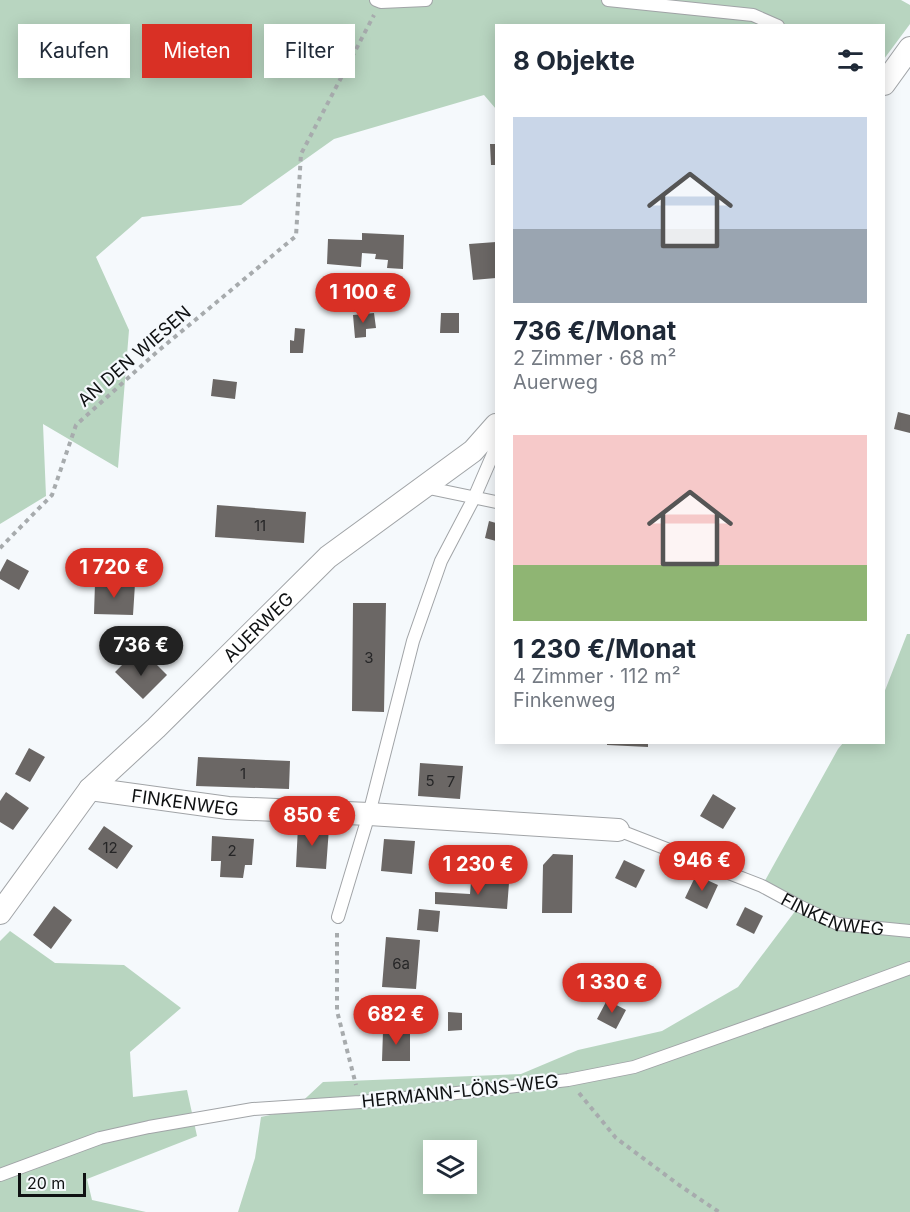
<!DOCTYPE html>
<html lang="de">
<head>
<meta charset="utf-8">
<style>
	body { margin:0; font-family:Inter,sans-serif; background:#f2f2f3; color:#1f2937; height:100vh; display:flex; flex-direction:column; font-size:22px; white-space:nowrap }
	* { box-sizing:border-box; margin:0 }
	p { font-size:20px; color:#747a83 }
	.icon { flex:none; width:33px; height:33px; fill:none; stroke:currentColor; stroke-width:2; stroke-linecap:round; stroke-linejoin:round }
	.map { position:relative; flex:1; overflow:hidden }
	.details { position:absolute; left:495px; top:24px; width:390px; height:720px; display:flex; flex-direction:column; background:#fff; border-radius:0px; box-shadow:0 3px 15px #0003 }
	.details>* { flex:none }
	.banner { position:absolute; left:18px; top:24px; width:387px; height:54px; display:flex; gap:12px }
	.tools { position:absolute; left:423px; top:1140px; display:grid; gap:12px }
	.tools a { display:grid; place-items:center; width:54px; height:54px; border-radius:0px; background:#fff; box-shadow:0 3px 15px #0003; font-size:30px }
	.scale { position:absolute; left:18px; bottom:15px; width:68px; box-sizing:border-box; padding-left:6px; border:3px solid #0f1112; border-top:0; font-size:16px; line-height:21px; white-space:nowrap; color:#0f1112; -webkit-text-stroke:4px #f5f9fc; paint-order:stroke }
	.price { position:absolute; translate:-50% -51px; padding:0 14px; border-radius:21px; background:#d93025; color:#fff; font-size:20px; line-height:39px; filter:drop-shadow(0 2px 3px #0008) }
	.price::after { content:''; position:absolute; left:50%; top:36px; width:18px; height:14px; margin-left:-9px; background:inherit; clip-path:polygon(0 0,100% 0,50% 100%) }
	.price.current { background:#222; color:#fff }
	ul { padding:0; list-style:none }
	li { display:grid; align-content:center; gap:12px; height:318px; padding:0 18px }
	li span { display:grid; place-items:center; height:186px; border-radius:0px; color:#555 }
	li>.icon { margin-inline-start:auto }
	span .icon { width:108px; height:108px; fill:#fffc; stroke-width:1 }
	li b { font-size:26px }
	h2 { display:flex; justify-content:space-between; align-items:center; height:72px; padding:0 18px; font-size:26px }
	.pill { padding:0 21px; border-radius:0px; background:#fff; box-shadow:0 3px 15px #0003; font-size:21px; line-height:54px }
	.pill.current { background:#d93025; color:#fff }
	.map>svg:first-child { display:block }
</style>
</head>
<body>
<div class="map">
<svg width="910" height="1212" viewBox="0 0 910 1212">
	<rect width="100%" height="100%" fill="#f5f9fc"/>
	<!-- green -->
	<path fill="#b8d5c0" fill-rule="evenodd" d="M0,0H404L428,6V0H901L910,5V24L884,59V26H496V109L484,95L334,139L241,205L142,217L96,257L129,330L118,468L43,424L46,496L0,524Z
		M907,634H910V1212H238L255,1158L261,1117L293,1110L323,1082L521,1074L578,1050L662,1031L738,987L799,906L762,886L838,749L843,743L884,742V693ZM434,1150H466V1184H434Z
		M10,931L55,963L124,965L181,1008L130,1052L133,1097L187,1090L197,1136L87,1179L92,1200L146,1212H0V941Z"/>
	<!-- building -->
	<path fill="#6b6765" d="M490,144H496V165H491Z
		M362,233L404,235L403,269L387,268L388,260L375,259L376,254L362,253L361,267L327,264L328,239L362,240Z
		M496,242V257L495,260L496,278L473,280L469,244Z
		M374,313L376,328L366,329V337L355,338L353,315Z
		M441,313H459V333H440Z
		M295,328L305,329L303,353H290V340L294,341Z
		M213,379L237,382L235,399L211,396Z
		M898,412L910,415V433L894,429Z
		M217,505L306,512L304,543L215,537Z
		M489,521L496,523V541L485,538Z
		M7,559L29,571L19,590L0,579V572Z
		M95,583L135,584L133,615L94,614Z
		M353,603H386L384,712L352,711Z
		M129,658L141,670L151,659L167,675L143,699L115,672Z
		M607,742H648V747L607,745Z
		M29,748L45,757L30,782L15,774Z
		M198,757L290,761L289,789L196,786Z
		M420,763L463,766L460,799L418,796Z
		M6,792L29,808L13,830L0,822V801Z
		M713,794L736,808L723,829L700,816Z
		M104,826L133,846L117,869L88,849Z
		M298,826L329,828L326,869L296,867Z
		M212,836L254,839L252,865H245L243,878L220,877L221,861H211Z
		M384,839L415,841L412,874L381,871Z
		M553,854L573,855L572,913H542L543,865Z
		M624,860L645,870L636,888L615,878Z
		M696,875L718,885L707,909L685,898Z
		M471,881L509,883L507,909L435,904V892L470,894Z
		M54,906L72,920L51,949L33,935Z
		M745,907L763,916L754,934L736,925Z
		M419,909L440,911L438,932L417,930Z
		M386,937L420,940L416,989L382,987Z
		M607,1000L626,1010L616,1029L597,1019Z
		M448,1012L462,1013V1030L448,1031Z
		M383,1031L410,1032V1061H382Z"/>
	<g fill="none" stroke-linecap="round" stroke-linejoin="round">
		<!-- service casing -->
		<g stroke="#a1a4a7" stroke-width="14">
			<g id="service">
				<path d="M376,0L381,2L426,0"/>
				<path d="M608,0L753,15L778,26"/>
				<path d="M424,487L496,502"/>
				<path id="s1" d="M618,830L762,886L799,906L838,924L910,931"/>
				<path d="M338,917L369,814L413,641L441,561L474,498L493,454L496,435"/>
				<path d="M0,1175L100,1138L149,1127L253,1109L360,1102L448,1094L568,1080L634,1067L815,1003L910,968"/>
			</g>
		</g>
		<!-- minor casing -->
		<g stroke="#a1a4a7" stroke-width="24">
			<g id="minor">
				<path d="M884,84L910,48"/>
				<path id="s2" d="M90,789L228,808L369,814L618,830"/>
				<path id="s3" d="M0,913L90,789L156,728L328,557L473,451L496,425"/>
			</g>
		</g>
		<!-- path -->
		<path stroke="#a7abad" stroke-width="4" stroke-dasharray="4.5 4.5" stroke-linecap="butt" d="M0,548L52,495L76,425L158,351L296,236L301,154L374,15
			M337,933V1011L356,1085
			M579,1093L616,1138L679,1185L719,1212"/>
		<!-- service -->
		<use href="#service" stroke="#fff" stroke-width="12"/>
		<!-- minor -->
		<use href="#minor" stroke="#fff" stroke-width="22"/>
	</g>
	<g text-anchor="middle" dominant-baseline="central" stroke-width="4.5" stroke-linejoin="round" paint-order="stroke">
		<!-- number labels -->
		<g font-size="15" fill="#262627">
			<text x="260" y="525">11</text>
			<text x="369" y="657">3</text>
			<text x="243" y="773">1</text>
			<text x="430" y="780">5</text>
			<text x="451" y="781">7</text>
			<text x="110" y="847">12</text>
			<text x="232" y="850">2</text>
			<text x="401" y="963">6a</text>
		</g>
		<!-- street labels -->
		<g font-size="18" fill="#0f1112" stroke="#f5f9fc">
			<text transform="translate(134 356) rotate(-41)">AN DEN WIESEN</text>
			<text stroke="none"><textPath href="#s3" startOffset="387">AUERWEG</textPath></text>
			<text stroke="none"><textPath href="#s2" startOffset="96">FINKENWEG</textPath></text>
			<text stroke="none"><textPath href="#s1" startOffset="232">FINKENWEG</textPath></text>
			<text transform="translate(460 1091) rotate(-6)">HERMANN-LÖNS-WEG</text>
		</g>
	</g>
</svg>
<div class="tools">
<a><svg class="icon" aria-label="layers" viewBox="0 0 24 24"><path d="M12 4l9 5-9 5-9-5zM3 14l9 5 9-5"/></svg></a>
</div>
<div class="scale">20 m</div>
<b class="price" style="left:363px;top:324px">1 100 €</b>
<b class="price" style="left:114px;top:599px">1 720 €</b>
<b class="price current" style="left:141px;top:677px">736 €</b>
<b class="price" style="left:312px;top:847px">850 €</b>
<b class="price" style="left:702px;top:892px">946 €</b>
<b class="price" style="left:478px;top:896px">1 230 €</b>
<b class="price" style="left:612px;top:1014px">1 330 €</b>
<b class="price" style="left:396px;top:1046px">682 €</b>
<div class="banner">
<a class="pill">Kaufen</a>
<a class="pill current">Mieten</a>
<a class="pill">Filter</a>
</div>
<section class="details">
<h2>8 Objekte<svg class="icon" aria-label="filters" viewBox="0 0 24 24"><path d="M4 7h16M4 17h16"/><circle cx="9" cy="7" r="2"/><circle cx="15" cy="17" r="2"/></svg></h2>
<ul>
<li><span style="background:linear-gradient(#c9d6e8 60%,#9aa5b1 0)"><svg class="icon" aria-label="home" viewBox="0 0 24 24"><path d="M3 11l9-7 9 7M6 9v11h12V9"/></svg></span><div><b>736 €/Monat</b><p>2 Zimmer · 68 m²</p><p>Auerweg</p></div></li>
<li><span style="background:linear-gradient(#f6c9c9 70%,#8fb573 0)"><svg class="icon" aria-label="home" viewBox="0 0 24 24"><path d="M3 11l9-7 9 7M6 9v11h12V9"/></svg></span><div><b>1 230 €/Monat</b><p>4 Zimmer · 112 m²</p><p>Finkenweg</p></div></li>
</ul>
</section>
</div>
</body>
</html>
